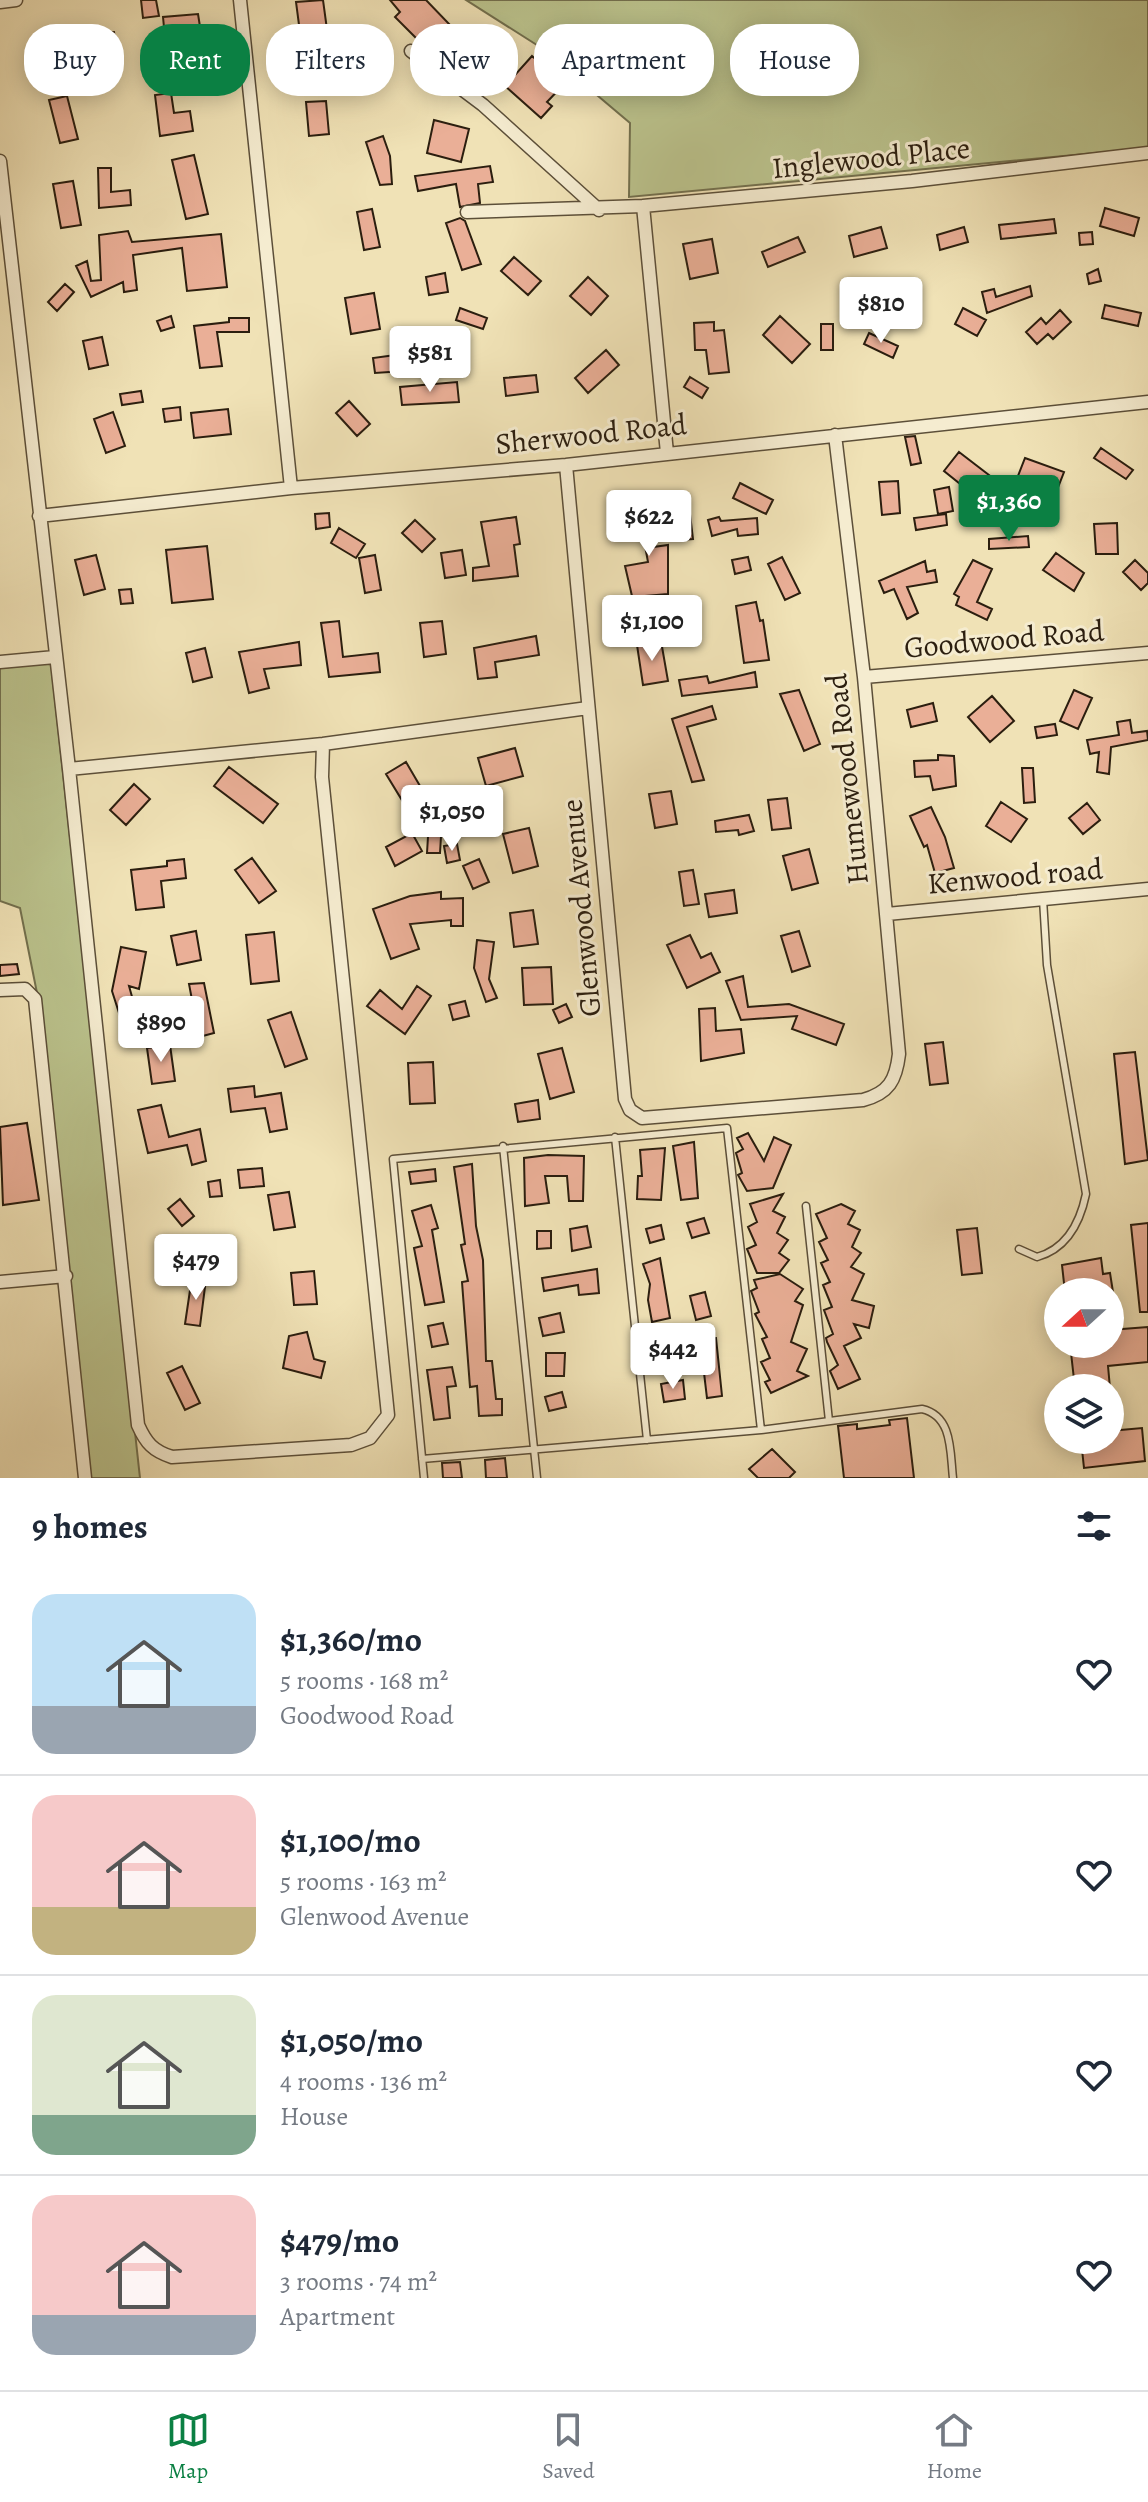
<!DOCTYPE html>
<html lang="en">
<head>
<meta charset="utf-8">
<style>
	body { margin:0; font-family:Alegreya,serif; background:#f6f6f7; color:#1f2937; height:100vh; display:flex; flex-direction:column; font-size:30px; white-space:nowrap }
	* { box-sizing:border-box; margin:0 }
	p { font-size:26px; color:#747a83 }
	.icon { flex:none; width:44px; height:44px; fill:none; stroke:currentColor; stroke-width:2; stroke-linecap:round; stroke-linejoin:round }
	.map { position:relative; height:1478px; overflow:hidden }
	.side { display:flex; flex-direction:column; background:#fff; flex:1 }
	.side>* { flex:none }
	.hud { position:absolute; left:24px; top:24px; width:1100px; height:72px; display:flex; gap:16px }
	.needle { width:52px; rotate:249deg }
	.tools { position:absolute; left:1044px; top:1278px; display:grid; gap:16px }
	.tools a { display:grid; place-items:center; width:80px; height:80px; border-radius:50%; background:#fff; box-shadow:0 4px 20px #0003; font-size:40px }
	.price { position:absolute; translate:-50% -68px; padding:0 18px; border-radius:8px; background:#fff; color:#222; font-size:26px; line-height:52px; filter:drop-shadow(0 2px 4px #0008) }
	.price::after { content:''; position:absolute; left:50%; top:48px; width:24px; height:18px; margin-left:-12px; background:inherit; clip-path:polygon(0 0,100% 0,50% 100%) }
	.price.on { background:#0b8043; color:#fff }
	ul { padding:0; list-style:none }
	li { display:flex; align-items:center; gap:24px; height:200px; padding:0 32px }
	li+li { border-top:2px solid #e0e1e3 }
	li span { display:grid; place-items:center; flex:none; width:224px; height:160px; border-radius:24px; color:#555 }
	li>.icon { margin-inline-start:auto }
	span .icon { width:96px; height:96px; fill:#fffc; stroke-width:1 }
	li b { font-size:34px }
	h2 { display:flex; justify-content:space-between; align-items:center; height:96px; padding:0 32px; font-size:34px }
	.pill { padding:0 28px; border-radius:32px; background:#fff; box-shadow:0 4px 20px #0003; font-size:28px; line-height:72px }
	.pill.on { background:#0b8043; color:#fff }
	.tabs { display:flex; justify-content:space-around; align-items:center; height:112px; border-top:2px solid #e0e1e3; background:#fff; font-size:22px; color:#747a83 }
	.tabs a { display:grid; justify-items:center; gap:4px }
	.tabs .on { color:#0b8043 }
	.map>svg:first-child { display:block }
</style>
</head>
<body>
<div class="map">
<svg width="1148" height="1478" viewBox="0 0 1148 1478">
	<rect width="100%" height="100%" fill="#f0e2b6"/>
	<filter id="stains"><feTurbulence type="fractalNoise" baseFrequency=".0025" numOctaves="4"/><feColorMatrix values="0 0 0 0 .2 0 0 0 0 .09 0 0 0 0 .02 0 0 0 .5 -.17"/></filter>
	<radialGradient id="worn" r=".72"><stop offset=".6" stop-color="#630" stop-opacity="0"/><stop offset="1" stop-color="#630" stop-opacity=".3"/></radialGradient>
	<!-- green -->
	<path fill="#bbc38d" stroke="#73704e" stroke-width="2" d="M466,0H1148V148L629,197L630,123L540,47Z
		M51,663L140,1478H90L38,998L20,908L0,901V668Z"/>
	<!-- building -->
	<path fill="#eaaf97" stroke="#2b1e0f" stroke-width="2" d="M141,0H156L159,16L143,18Z
		M323,0L331,59L304,63L296,2Z
		M390,0H426L451,26L428,50L395,17L400,12Z
		M198,14L201,33L184,36L187,57L167,58L163,17Z
		M62,29L78,41L60,64L44,52Z
		M114,32L119,64L111,65L113,84L86,87L81,61L106,57L102,33Z
		M344,51H370V70H345Z
		M532,56L564,84L547,102L552,106L541,118L505,86Z
		M171,93L174,113L190,111L193,131L160,136L155,95Z
		M67,96L78,139L60,143L49,100Z
		M326,101L329,134L309,136L306,102Z
		M434,120L469,129L461,162L427,153Z
		M383,136L390,156L392,184L380,185L366,142Z
		M194,155L208,214L186,219L172,160Z
		M490,166L493,182L478,184L480,203L460,207L456,184L418,191L415,176Z
		M98,168H111V192L130,190L131,205L99,208Z
		M73,181L81,225L61,228L53,184Z
		M1105,208L1139,218L1134,236L1100,226Z
		M372,209L380,247L364,250L357,212Z
		M460,218L465,221L481,264L462,270L446,223Z
		M1054,219L1056,233L1001,239L999,225Z
		M881,227L887,248L854,257L849,236Z
		M964,227L968,242L940,250L937,235Z
		M128,231L132,242L221,234L227,287L187,291L182,248L133,255L137,290L124,292L123,282L91,297L76,266L87,261L91,281L101,280L99,235Z
		M1092,232L1093,244L1080,245L1079,233Z
		M798,237L805,252L768,267L762,252Z
		M712,239L718,273L690,279L683,244Z
		M514,257L541,281L528,295L501,271Z
		M1098,269L1101,281L1089,284L1087,274Z
		M445,273L448,292L429,295L426,277Z
		M588,277L608,296L591,315L570,296Z
		M65,284L74,292L57,311L48,302Z
		M1030,286L1032,296L987,313L982,292L994,289L996,297Z
		M374,293L380,329L351,334L345,298Z
		M1105,305L1141,313L1138,326L1102,318Z
		M460,308L487,318L483,329L456,320Z
		M963,308L986,320L977,336L955,324Z
		M1060,310L1071,322L1053,339L1048,334L1037,344L1026,332L1041,318L1046,324Z
		M171,316L174,327L161,331L157,321Z
		M780,316L810,344L792,363L763,335Z
		M229,318H249V332H217L222,366L200,368L194,326L229,322Z
		M714,322V331L724,330L729,372L709,374L706,350H695L694,323Z
		M821,324H833V350H821Z
		M869,333L898,346L893,358L864,344Z
		M102,337L108,365L89,369L83,341Z
		M606,350L619,365L588,393L575,378Z
		M403,354L404,371L375,373L373,358Z
		M536,375L538,392L506,396L504,378Z
		M690,377L708,388L702,398L684,387Z
		M457,382L459,402L402,405L400,387Z
		M141,391L143,402L122,405L120,394Z
		M349,401L370,424L357,436L336,413Z
		M180,407L181,420L165,422L163,409Z
		M228,409L231,434L194,438L191,413Z
		M113,412L125,446L106,453L94,419Z
		M915,436L921,463L911,465L905,437Z
		M1101,448L1133,470L1126,479L1094,458Z
		M959,452L998,482L984,503L944,471Z
		M1025,458L1064,472L1057,490L1018,476Z
		M898,481L900,513L882,515L879,482Z
		M740,483L773,500L766,514L733,498Z
		M949,487L953,511L938,514L934,490Z
		M645,494L663,497L653,547L668,545V594L646,596L648,607L635,609L625,566L648,562L643,535L637,534Z
		M329,513L330,527L316,529L315,514Z
		M690,514L693,539L680,540L677,516Z
		M946,514L947,525L916,530L914,518Z
		M516,517L520,544L514,545L518,576L473,581V568L489,566L481,522Z
		M719,517L721,521L757,518L758,534L738,536L737,529L712,536L708,520Z
		M415,520L435,539L422,552L402,533Z
		M1117,523L1118,554H1096L1094,524Z
		M339,528L365,544L356,558L331,543Z
		M1028,536L1029,547L989,549V539Z
		M207,546L213,599L172,603L166,550Z
		M462,550L466,575L445,578L441,553Z
		M1056,553L1084,573L1074,591L1043,570Z
		M96,555L105,589L84,595L75,560Z
		M375,555L381,590L365,593L359,558Z
		M748,557L751,570L735,574L732,560Z
		M782,557L800,593L785,600L768,564Z
		M973,560L992,569L977,602L992,609L987,620L956,605L959,597L954,594Z
		M1135,560L1148,573V583L1141,590L1123,572Z
		M925,561L927,572L935,570L937,582L907,587L918,613L907,619L894,589L884,593L879,581Z
		M131,589L133,603L121,604L119,590Z
		M756,602L760,621L763,620L769,660L744,663L736,606Z
		M339,621L343,657L378,653L380,672L329,677L321,623Z
		M442,621L446,654L424,657L420,623Z
		M536,636L539,655L495,662L497,677L478,679L474,648Z
		M661,641L668,681L643,685L637,645Z
		M299,642L301,665L264,669L269,688L249,693L239,652Z
		M205,648L212,677L193,682L186,653Z
		M755,672L757,687L682,696L679,680L707,676L709,683Z
		M799,690L820,744L804,751L780,694Z
		M1074,690L1092,698L1078,729L1060,721Z
		M992,696L1014,721L990,742L968,717Z
		M933,703L937,721L911,727L907,710Z
		M712,706L716,719L687,727L704,780L692,782L672,719Z
		M1130,720L1132,733L1147,731L1148,740L1111,747L1109,774L1097,772L1099,752L1090,754L1087,740L1119,735L1117,722Z
		M1055,724L1057,735L1037,738L1035,727Z
		M515,748L523,776L486,786L478,758Z
		M938,755L954,756L956,786L933,790L930,776L915,777L914,761L938,760Z
		M406,762L427,798L408,810L386,774Z
		M229,767L278,804L263,823L214,786Z
		M1022,768H1033L1035,802L1024,803Z
		M134,784L150,799L126,825L110,810Z
		M671,791L677,824L655,828L649,794Z
		M787,798L791,828L772,830L768,800Z
		M1001,802L1027,819L1011,842L986,826Z
		M1087,803L1100,820L1083,834L1069,818Z
		M931,807L945,837L954,868L935,873L927,845L924,847L910,816Z
		M749,815L754,831L739,835L738,830L716,832L715,821Z
		M429,820H442L440,853H427Z
		M529,828L538,866L513,873L503,834Z
		M412,833L422,851L395,866L386,847Z
		M457,844L460,860L447,863L444,846Z
		M809,849L818,883L792,890L783,856Z
		M252,858L276,891L259,903L235,870Z
		M184,859L186,878L161,881L164,907L136,910L131,870L167,866V861Z
		M479,859L489,882L473,889L463,866Z
		M693,870L699,904L684,906L679,872Z
		M734,890L737,913L709,917L705,894Z
		M441,892V899L463,898V926H451V920L410,924L419,949L391,959L373,909L410,896Z
		M533,910L538,944L514,947L510,913Z
		M196,931L201,960L177,965L171,936Z
		M799,931L810,966L792,972L781,936Z
		M274,932L279,981L251,984L246,935Z
		M690,935L701,958L711,953L720,972L687,988L667,945Z
		M477,940L494,942L489,979L497,998L486,1002L474,968Z
		M121,947L146,952L139,989L129,986L136,1011L120,1016L112,991Z
		M17,964L19,974L0,976V965Z
		M551,967L553,1004L524,1005L522,968Z
		M743,976L748,1007L789,1004L844,1024L836,1045L792,1029L797,1016L741,1020L726,981Z
		M204,983L214,1033L199,1037L189,984Z
		M417,986L431,996L405,1034L367,1006L380,990L402,1009Z
		M465,1001L469,1016L453,1020L449,1005Z
		M566,1004L572,1017L559,1023L553,1010Z
		M715,1008L716,1031L741,1029L744,1053L701,1061L699,1009Z
		M291,1012L307,1059L285,1067L268,1020Z
		M943,1042L948,1083L930,1085L925,1044Z
		M170,1045L175,1081L152,1084L147,1048Z
		M562,1048L574,1092L550,1099L538,1054Z
		M1135,1052L1148,1160L1125,1164L1114,1054Z
		M433,1062L435,1103L410,1104L408,1063Z
		M254,1086L255,1097L281,1093L287,1129L270,1132L265,1108L231,1112L228,1089Z
		M538,1100L540,1119L518,1122L515,1104Z
		M161,1105L169,1137L200,1129L206,1161L192,1165L187,1145L148,1153L138,1110Z
		M27,1123L39,1200L3,1205L0,1127Z
		M748,1133L764,1161L774,1137L791,1145L773,1188L747,1191L738,1175L742,1173L736,1153L743,1149L737,1138Z
		M694,1142L698,1198L681,1200L673,1146Z
		M665,1148L661,1200L637,1199L638,1176H642L640,1150Z
		M548,1155L584,1156L583,1201H569L567,1176H545L549,1203L525,1206L524,1158Z
		M472,1164L476,1226L483,1260L486,1361H492L496,1399H502V1415L479,1416L477,1386L470,1387L462,1282L468,1281L461,1245L465,1244L454,1167Z
		M262,1168L264,1186L240,1188L238,1170Z
		M435,1169L436,1181L411,1184L409,1172Z
		M220,1180L222,1196L210,1197L208,1182Z
		M289,1192L295,1227L274,1230L268,1195Z
		M783,1194L773,1211L785,1217L777,1233L788,1240L779,1253L789,1260L779,1273H757L747,1249L756,1245L748,1227L757,1222L750,1204Z
		M180,1199L194,1216L182,1226L168,1209Z
		M841,1204L855,1211L848,1224L860,1230L852,1247L861,1253L851,1267L864,1274L852,1300L874,1306L869,1328L854,1324L861,1338L844,1346L860,1379L838,1389L830,1371L838,1365L827,1342L826,1338L833,1334L824,1310L832,1307L823,1285L830,1282L821,1263L828,1260L819,1242L827,1238L816,1214Z
		M431,1205L438,1228L432,1230L444,1302L425,1305L414,1248L422,1246L412,1211Z
		M704,1218L709,1233L692,1238L687,1223Z
		M1148,1223V1312H1140L1131,1225Z
		M661,1225L664,1239L650,1243L646,1229Z
		M587,1226L591,1247L572,1251L570,1229Z
		M977,1228L982,1273L962,1275L957,1230Z
		M537,1231H551V1248L537,1249Z
		M660,1258L670,1318L652,1322L648,1300L650,1284L643,1264Z
		M1101,1258L1103,1274L1110,1273L1113,1292H1065L1062,1265Z
		M597,1269L599,1293L579,1295L578,1285L544,1291L542,1278Z
		M314,1271L317,1304L294,1305L291,1273Z
		M780,1274L803,1289L795,1301L803,1305L791,1342L807,1349L797,1371L808,1376L771,1393L765,1382L770,1380L761,1362L770,1358L762,1339L767,1337L755,1314L759,1312L751,1291L757,1288L754,1280Z
		M192,1277L206,1279L200,1326L185,1324Z
		M705,1292L711,1316L696,1320L690,1296Z
		M560,1313L564,1332L543,1336L539,1318Z
		M443,1323L448,1344L432,1347L428,1326Z
		M1148,1327V1362L1108,1366L1110,1388H1075L1070,1344H1110V1330Z
		M307,1332L314,1359L325,1362L321,1378L283,1368L289,1336Z
		M716,1338L722,1396L707,1398L700,1339Z
		M660,1341H672L676,1355L665,1358Z
		M546,1353H565L564,1376H546Z
		M182,1366L200,1403L185,1410L167,1373Z
		M452,1367L456,1386L447,1387L450,1418L434,1420L427,1370Z
		M683,1380L685,1399L664,1402L661,1384Z
		M562,1392L566,1407L549,1411L545,1397Z
		M907,1418L914,1478H844L838,1426L857,1424V1429L890,1425L889,1420Z
		M1142,1428L1145,1461L1084,1468L1081,1440H1110V1431Z
		M772,1449L795,1472L789,1478H758L749,1469Z
		M505,1458L507,1478H486L485,1460Z
		M460,1462L462,1478H443L442,1463Z"/>
	<g fill="none" stroke-linecap="round" stroke-linejoin="round">
		<!-- lane casing -->
		<g stroke="#5c4f39" stroke-width="9">
			<path id="lane" d="M615,1137L647,1440
				M503,1146L537,1478
				M806,1206L829,1421
				M1019,1249L1037,1257C1066,1249 1080,1223 1086,1194L1047,965L1043,899
				M422,1459L761,1430L922,1409C953,1416 950,1452 953,1478
				M424,1478L393,1159L727,1128L761,1430"/>
		</g>
		<!-- street casing -->
		<g stroke="#5c4f39" stroke-width="15">
			<path id="street" d="M240,0L291,488
				M0,2L16,0
				M411,51L483,105L599,210
				M0,161L69,769L138,1425C146,1443 153,1451 172,1457L351,1445L370,1438L388,1415L322,777L323,744
				M643,206L667,453
				M467,212L643,206L912,181L1148,153
				M566,465L625,1099L630,1110L642,1118L863,1100C889,1093 896,1080 899,1054L864,677L835,435
				M39,516L291,488L566,465L1148,402
				M0,662L55,657
				M864,677L1148,653
				M69,769L323,744L588,708
				M887,914L1148,889
				M0,990L25,989L35,999L85,1478
				M0,1282L66,1276"/>
		</g>
		<!-- lane -->
		<use href="#lane" stroke="#f5ecd0" stroke-width="6"/>
		<!-- street -->
		<use href="#street" stroke="#f5ecd0" stroke-width="12"/>
	</g>
	<g text-anchor="middle" dominant-baseline="central" stroke-width="6" stroke-linejoin="round" paint-order="stroke">
		<!-- street labels -->
		<g font-size="30" fill="#2b1e0f" stroke="#f5ecd0">
			<text transform="translate(871 158) rotate(-6)">Inglewood Place</text>
			<text transform="translate(591 434) rotate(-6)">Sherwood Road</text>
			<text transform="translate(1004 639) rotate(-5)">Goodwood Road</text>
			<text transform="translate(847 779) rotate(-96)">Humewood Road</text>
			<text transform="translate(1015 876) rotate(-5)">Kenwood road</text>
			<text transform="translate(581 908) rotate(-95)">Glenwood Avenue</text>
		</g>
	</g>
	<rect width="100%" height="100%" filter="url(#stains)"/>
	<rect width="100%" height="100%" fill="url(#worn)"/>
</svg>
<div class="tools">
<a><svg class="needle" viewBox="-14 -14 28 28"><path d="M0-13l5 13h-10z" fill="#e53935"/><path d="M0 13l5-13h-10z" fill="#747a83"/></svg></a>
<a><svg class="icon" aria-label="layers" viewBox="0 0 24 24"><path d="M12 4l9 5-9 5-9-5zM3 14l9 5 9-5"/></svg></a>
</div>
<b class="price" style="left:881px;top:345px">$810</b>
<b class="price" style="left:430px;top:394px">$581</b>
<b class="price on" style="left:1009px;top:543px">$1,360</b>
<b class="price" style="left:649px;top:558px">$622</b>
<b class="price" style="left:652px;top:663px">$1,100</b>
<b class="price" style="left:452px;top:853px">$1,050</b>
<b class="price" style="left:161px;top:1064px">$890</b>
<b class="price" style="left:196px;top:1302px">$479</b>
<b class="price" style="left:673px;top:1391px">$442</b>
<div class="hud">
<a class="pill">Buy</a>
<a class="pill on">Rent</a>
<a class="pill">Filters</a>
<a class="pill">New</a>
<a class="pill">Apartment</a>
<a class="pill">House</a>
</div>
</div>
<section class="side">
<h2>9 homes<svg class="icon" aria-label="filters" viewBox="0 0 24 24"><path d="M4 7h16M4 17h16"/><circle cx="9" cy="7" r="2"/><circle cx="15" cy="17" r="2"/></svg></h2>
<ul>
<li><span style="background:linear-gradient(#bfe0f5 70%,#9aa5b1 0)"><svg class="icon" aria-label="home" viewBox="0 0 24 24"><path d="M3 11l9-7 9 7M6 9v11h12V9"/></svg></span><div><b>$1,360/mo</b><p>5 rooms · 168 m²</p><p>Goodwood Road</p></div><svg class="icon" aria-label="heart" viewBox="0 0 24 24"><path d="M12 20l-8-8c-3-5 5-10 8-4 3-6 11-1 8 4z"/></svg></li>
<li><span style="background:linear-gradient(#f6c9c9 70%,#c2b280 0)"><svg class="icon" aria-label="home" viewBox="0 0 24 24"><path d="M3 11l9-7 9 7M6 9v11h12V9"/></svg></span><div><b>$1,100/mo</b><p>5 rooms · 163 m²</p><p>Glenwood Avenue</p></div><svg class="icon" aria-label="heart" viewBox="0 0 24 24"><path d="M12 20l-8-8c-3-5 5-10 8-4 3-6 11-1 8 4z"/></svg></li>
<li><span style="background:linear-gradient(#dfe7d0 75%,#7fa58c 0)"><svg class="icon" aria-label="home" viewBox="0 0 24 24"><path d="M3 11l9-7 9 7M6 9v11h12V9"/></svg></span><div><b>$1,050/mo</b><p>4 rooms · 136 m²</p><p>House</p></div><svg class="icon" aria-label="heart" viewBox="0 0 24 24"><path d="M12 20l-8-8c-3-5 5-10 8-4 3-6 11-1 8 4z"/></svg></li>
<li><span style="background:linear-gradient(#f6c9c9 75%,#9aa5b1 0)"><svg class="icon" aria-label="home" viewBox="0 0 24 24"><path d="M3 11l9-7 9 7M6 9v11h12V9"/></svg></span><div><b>$479/mo</b><p>3 rooms · 74 m²</p><p>Apartment</p></div><svg class="icon" aria-label="heart" viewBox="0 0 24 24"><path d="M12 20l-8-8c-3-5 5-10 8-4 3-6 11-1 8 4z"/></svg></li>
</ul>
</section>
<nav class="tabs">
<a class="on"><svg class="icon" aria-label="map" viewBox="0 0 24 24"><path d="M3 6l6-2 6 2 6-2v14l-6 2-6-2-6 2zM9 4v14M15 6v14"/></svg>Map</a>
<a><svg class="icon" aria-label="saved" viewBox="0 0 24 24"><path d="M7 4h10v16l-5-4-5 4z"/></svg>Saved</a>
<a><svg class="icon" aria-label="home" viewBox="0 0 24 24"><path d="M3 11l9-7 9 7M6 9v11h12V9"/></svg>Home</a>
</nav>
</body>
</html>
